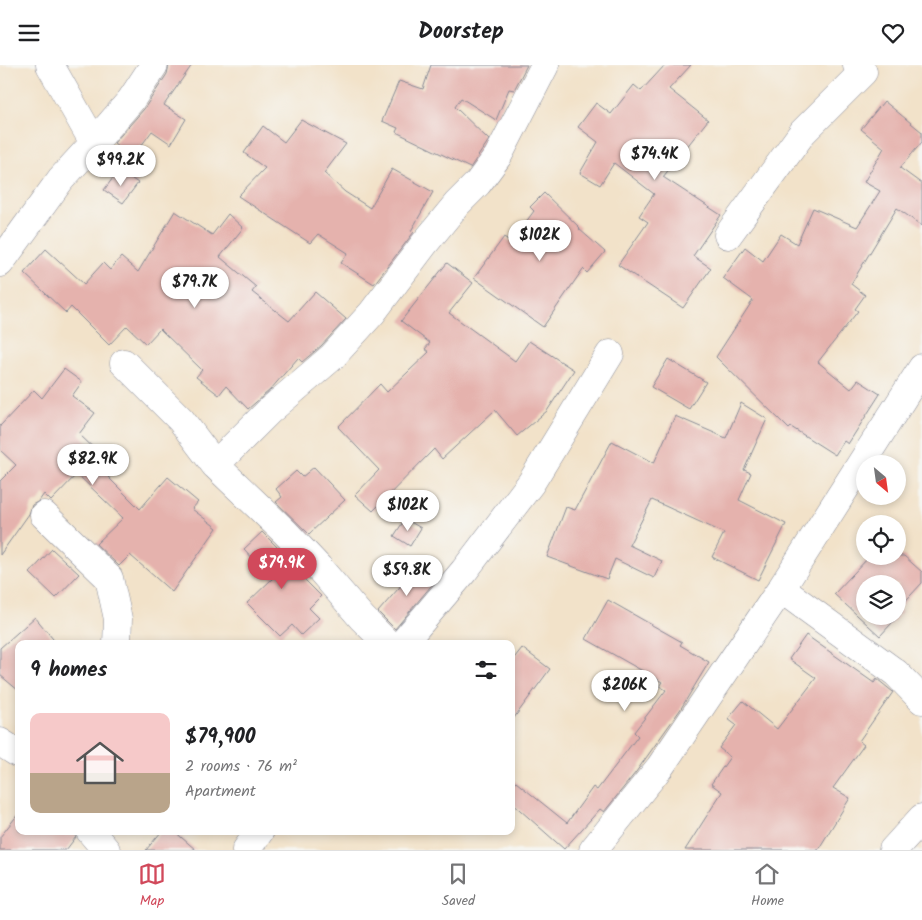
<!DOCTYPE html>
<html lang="en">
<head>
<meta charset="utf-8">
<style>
	body { margin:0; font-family:Kalam,sans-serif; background:#f2f2f2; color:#202124; height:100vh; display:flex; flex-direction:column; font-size:19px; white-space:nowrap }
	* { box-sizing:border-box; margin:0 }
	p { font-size:16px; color:#757577 }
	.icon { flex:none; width:28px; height:28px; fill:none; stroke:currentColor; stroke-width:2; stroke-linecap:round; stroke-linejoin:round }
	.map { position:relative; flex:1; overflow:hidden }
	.details { position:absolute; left:15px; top:575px; width:500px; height:195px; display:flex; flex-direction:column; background:#fff; border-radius:10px; box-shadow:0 2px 8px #0003 }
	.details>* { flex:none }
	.needle { width:32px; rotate:151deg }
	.controls { position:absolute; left:856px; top:390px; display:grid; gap:10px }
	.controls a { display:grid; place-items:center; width:50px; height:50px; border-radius:50%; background:#fff; box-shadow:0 2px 8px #0003; font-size:25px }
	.price { position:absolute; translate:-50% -42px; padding:0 11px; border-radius:18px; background:#fff; color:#222; font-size:16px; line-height:32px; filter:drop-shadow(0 1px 2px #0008) }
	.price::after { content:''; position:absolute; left:50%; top:30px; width:15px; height:11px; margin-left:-8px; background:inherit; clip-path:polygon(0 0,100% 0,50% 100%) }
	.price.active { background:#d1495b; color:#fff }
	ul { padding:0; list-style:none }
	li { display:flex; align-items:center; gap:15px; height:125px; padding:0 15px }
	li+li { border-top:1px solid #e0e0e0 }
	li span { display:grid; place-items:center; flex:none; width:140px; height:100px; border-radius:10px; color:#555 }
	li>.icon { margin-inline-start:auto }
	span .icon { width:60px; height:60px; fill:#fffc; stroke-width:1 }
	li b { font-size:21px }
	h2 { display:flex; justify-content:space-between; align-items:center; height:60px; padding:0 15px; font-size:21px }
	header { display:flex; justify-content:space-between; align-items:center; height:65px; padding:0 15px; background:#fff; font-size:22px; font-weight:800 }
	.tab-bar { display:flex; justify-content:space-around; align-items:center; height:70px; border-top:1px solid #e0e0e0; background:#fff; font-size:14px; color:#757577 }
	.tab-bar a { display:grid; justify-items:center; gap:2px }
	.tab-bar .active { color:#d1495b }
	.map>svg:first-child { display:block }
</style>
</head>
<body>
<header><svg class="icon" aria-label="menu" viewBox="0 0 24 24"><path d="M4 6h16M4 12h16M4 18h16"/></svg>Doorstep<svg class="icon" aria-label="heart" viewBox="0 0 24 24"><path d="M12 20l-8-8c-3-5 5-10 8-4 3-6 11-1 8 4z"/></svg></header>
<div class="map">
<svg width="922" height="785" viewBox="0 0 922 785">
	<rect width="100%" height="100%" fill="#f6f6f2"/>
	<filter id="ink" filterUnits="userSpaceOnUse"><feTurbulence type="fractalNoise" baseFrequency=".02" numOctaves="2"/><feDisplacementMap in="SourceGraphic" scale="10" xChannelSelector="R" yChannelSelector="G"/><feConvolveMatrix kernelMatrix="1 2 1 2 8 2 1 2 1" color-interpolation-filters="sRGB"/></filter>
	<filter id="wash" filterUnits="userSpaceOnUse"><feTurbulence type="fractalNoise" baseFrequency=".0096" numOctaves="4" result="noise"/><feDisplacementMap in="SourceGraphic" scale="20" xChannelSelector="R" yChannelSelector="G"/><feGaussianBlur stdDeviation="1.12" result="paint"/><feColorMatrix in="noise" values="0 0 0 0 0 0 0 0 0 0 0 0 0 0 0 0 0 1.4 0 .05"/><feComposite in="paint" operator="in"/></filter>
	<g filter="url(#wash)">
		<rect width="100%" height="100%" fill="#f2e2c9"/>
		<g id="blocks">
			<!-- building -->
			<path fill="#e5b2ad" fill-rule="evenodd" d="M169,0H192L164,40L186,54L171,79L152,66L133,92L114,78L144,44L167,9Z
				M431,0H527L514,25L509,24L496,55L461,33L455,42L489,75L470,103L396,67L398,63L382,56L399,16L423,24Z
				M665,0H691L669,24L708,55L663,112L721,150L693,191L711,203L683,243L618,200L648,157L639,151L654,129L614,98L600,120L580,108L598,77L578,62L596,38L611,49L634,20L641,26Z
				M884,36L922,67V77L900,103L922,119V161L897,143L851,219L865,230L855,244L858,246L818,297L851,324L858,315L880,329L848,379L844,376L835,390L791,362L789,364L716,292L753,235L723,213L745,182L763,196L781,169L797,179L813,143L857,162L880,126L864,117L884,83L861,64Z
				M301,55L346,79L324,108L345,127L370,143L392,104L433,127L411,166L414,167L374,219L341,198L348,188L318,169L310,178L238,131L265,103L244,88L263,61L284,77Z
				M119,105L138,118L123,138L104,125Z
				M544,128L580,163L579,164L605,187L587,208L583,204L543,262L474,213L504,172L511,177L534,146L530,142Z
				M175,146L212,170L228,149L243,163L220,192L256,222L252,227L289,256L315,227L346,254L321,281L302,297L298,293L270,325L248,344L226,321L219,330L196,312L202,305L160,264L146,279L127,261L109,280L71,242L66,248L24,208L46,184L84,219L103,198L110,205L121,192L138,207Z
				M447,198L473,218L449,248L515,296L529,276L574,305L547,346L517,371L495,345L442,394L434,384L373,446L355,430L379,405L338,362L380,319L387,327L429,287L425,284L430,278L401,256Z
				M668,294L706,317L689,344L651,322Z
				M64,304L82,317L72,331L95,348L79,369L103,392L97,399L110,411L108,412L140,444L168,412L198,437L192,444L217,463L172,527L130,490L119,501L96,479L123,453L77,409L51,436L44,429L39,436L32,440L29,449L0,490V416L16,400L0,385V361L34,325L42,333Z
				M741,338L767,354L744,405L751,408L739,435L786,459L758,515L712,492L724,468L652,435L629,480L662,496L654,513L615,494L607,514L547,492L566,442L575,445L612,376L654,398L675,351L726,373Z
				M314,402L345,435L309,469L276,437L282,432L276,424L296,406L302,412Z
				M405,454L421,463L410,481L394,471Z
				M262,467L287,492L284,494L321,531L309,543L319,553L301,570L292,560L280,571L247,538L272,514L244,484Z
				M52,484L79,509L56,533L30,508Z
				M870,491H904L922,507V518L898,544L902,547L880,571L834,529ZM865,519H898V551H865Z
				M419,500L436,515L395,564L378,547Z
				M608,535L682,577L680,580L709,597L680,645L636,707L604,747L600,744L564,784L511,737V713L567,758L593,722L597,725L638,671L634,667L666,625L659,621L662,617L586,574Z
				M35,552L57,579H19V626L0,610V583Z
				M806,570L874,618L877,614L893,627L859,676L864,680L833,723L850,733L818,785H685L722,727L711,719L730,692L719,683L736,660L728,654L743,636L777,664L816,613L789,594Z
				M522,583L550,604L511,657V597Z
				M19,748V766H75L76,772L66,785H0V772Z
				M162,766H174L196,785H146Z"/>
		</g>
	</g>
	<g filter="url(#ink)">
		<use href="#blocks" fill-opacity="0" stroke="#868894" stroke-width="1"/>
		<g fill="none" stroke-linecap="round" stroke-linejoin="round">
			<!-- minor casing -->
			<g stroke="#868894" stroke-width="29">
				<path id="minor" d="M94,78L131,35L154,0
					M728,170L803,67L863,7L857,0
					M0,198L61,114L94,78L50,0
					M124,298L181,355L215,400L285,467L319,503L362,553L388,579
					M215,400L269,346L332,292L372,248L425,178L457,139L478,118L498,91L545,0
					M44,450L109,513L118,554L117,579
					M781,524L896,608L922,635
					M402,579L464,506L531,418L610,289
					M0,677L19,689
					M90,766L106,785
					M246,785L260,766
					M593,785L660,702L781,524L922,303
					M893,785L922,753"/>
			</g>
			<!-- minor -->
			<use href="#minor" stroke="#fff" stroke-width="28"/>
		</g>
	</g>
</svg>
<div class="controls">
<a><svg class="needle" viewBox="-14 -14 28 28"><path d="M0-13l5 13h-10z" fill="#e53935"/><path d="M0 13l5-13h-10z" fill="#757577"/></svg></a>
<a><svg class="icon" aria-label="locate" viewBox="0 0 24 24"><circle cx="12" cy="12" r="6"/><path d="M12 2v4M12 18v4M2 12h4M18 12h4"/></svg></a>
<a><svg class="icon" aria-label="layers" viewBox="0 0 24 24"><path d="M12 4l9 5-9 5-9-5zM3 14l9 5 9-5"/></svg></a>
</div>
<b class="price" style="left:655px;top:116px">$74.4K</b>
<b class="price" style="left:121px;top:122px">$99.2K</b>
<b class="price" style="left:540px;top:197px">$102K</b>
<b class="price" style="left:195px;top:244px">$79.7K</b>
<b class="price" style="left:93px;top:421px">$82.9K</b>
<b class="price" style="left:408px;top:467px">$102K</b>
<b class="price active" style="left:282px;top:525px">$79.9K</b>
<b class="price" style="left:407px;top:532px">$59.8K</b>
<b class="price" style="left:625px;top:647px">$206K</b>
<section class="details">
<h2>9 homes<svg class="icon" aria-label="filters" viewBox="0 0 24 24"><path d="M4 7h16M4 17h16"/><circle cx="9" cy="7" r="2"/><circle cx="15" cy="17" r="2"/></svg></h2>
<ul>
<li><span style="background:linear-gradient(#f6c9c9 60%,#b9a48a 0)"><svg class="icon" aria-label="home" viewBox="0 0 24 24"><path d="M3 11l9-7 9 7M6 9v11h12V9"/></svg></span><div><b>$79,900</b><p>2 rooms · 76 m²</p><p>Apartment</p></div></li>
</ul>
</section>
</div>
<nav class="tab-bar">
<a class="active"><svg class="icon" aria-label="map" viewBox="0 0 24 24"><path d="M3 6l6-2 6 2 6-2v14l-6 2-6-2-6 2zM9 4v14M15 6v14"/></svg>Map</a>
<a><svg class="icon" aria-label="saved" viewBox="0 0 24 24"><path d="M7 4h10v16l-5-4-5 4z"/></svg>Saved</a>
<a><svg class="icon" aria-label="home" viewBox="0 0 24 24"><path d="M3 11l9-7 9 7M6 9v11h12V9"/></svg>Home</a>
</nav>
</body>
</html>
